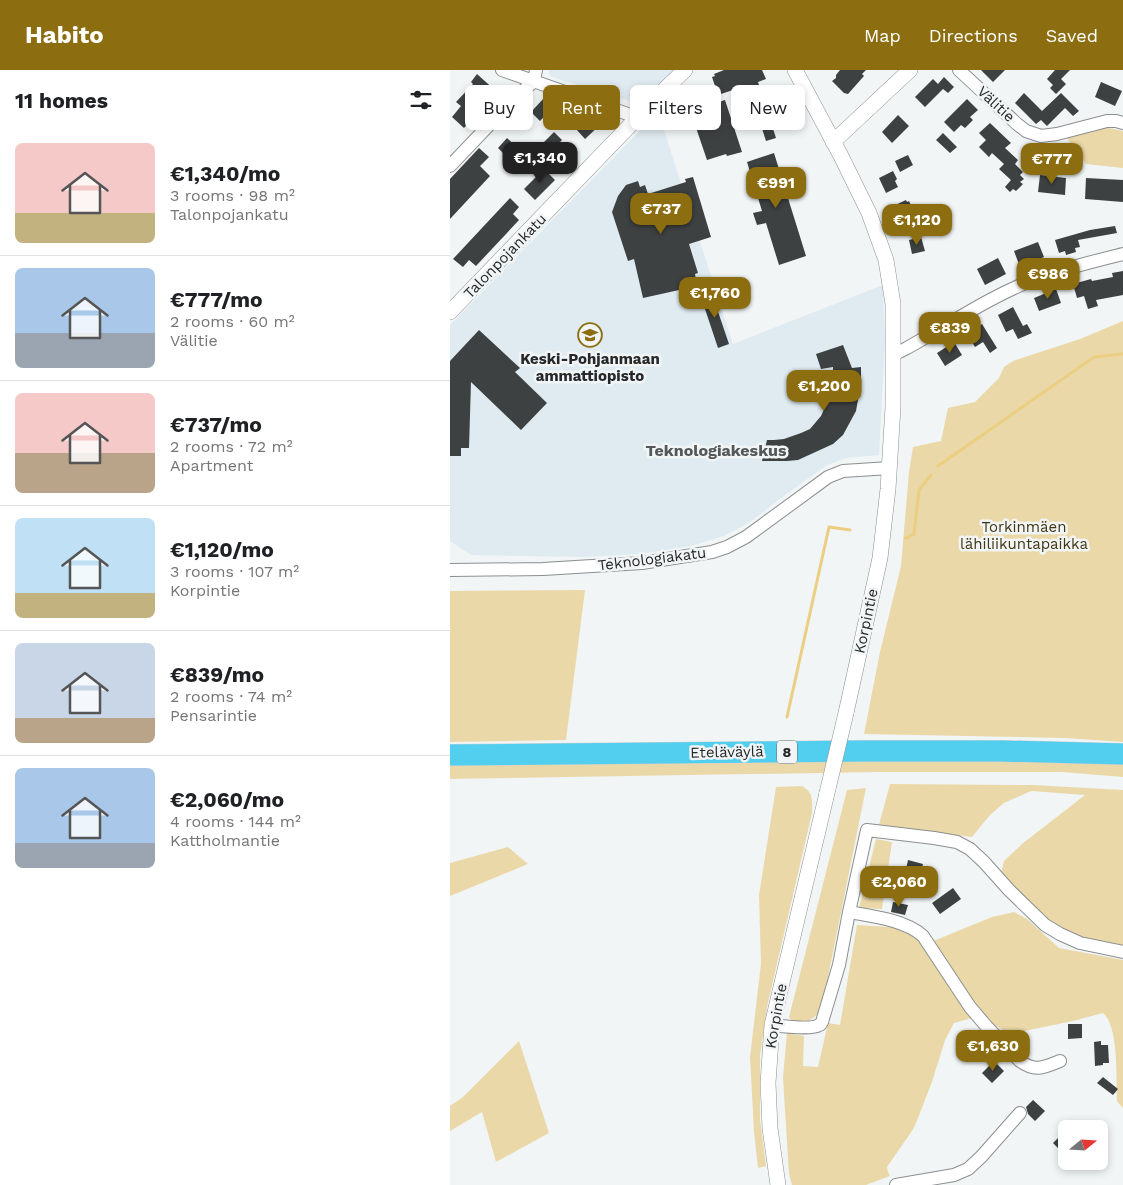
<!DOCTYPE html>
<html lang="en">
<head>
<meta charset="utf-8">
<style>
	body { margin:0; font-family:"Work Sans",sans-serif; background:#f6f6f6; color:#202124; height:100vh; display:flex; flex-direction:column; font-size:19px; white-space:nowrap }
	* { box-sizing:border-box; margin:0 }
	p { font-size:16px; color:#757577 }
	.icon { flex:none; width:28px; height:28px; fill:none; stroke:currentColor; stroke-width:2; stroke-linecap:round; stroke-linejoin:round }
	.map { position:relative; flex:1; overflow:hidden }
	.details { display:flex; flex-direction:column; background:#fff; width:450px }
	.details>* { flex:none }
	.top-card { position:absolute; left:15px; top:15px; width:475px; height:45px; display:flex; gap:10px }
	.needle { width:32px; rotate:72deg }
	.buttons { position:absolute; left:608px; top:1050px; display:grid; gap:10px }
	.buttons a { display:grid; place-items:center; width:50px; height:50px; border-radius:8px; background:#fff; box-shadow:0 2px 8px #0003; font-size:25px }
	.price { position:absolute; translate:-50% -42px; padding:0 11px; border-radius:10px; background:#8c6d0f; color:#fff; font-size:16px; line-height:32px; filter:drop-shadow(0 1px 2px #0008) }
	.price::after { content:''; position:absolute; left:50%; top:30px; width:15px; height:11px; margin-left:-8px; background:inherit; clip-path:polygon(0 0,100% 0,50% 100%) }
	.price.active { background:#222; color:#fff }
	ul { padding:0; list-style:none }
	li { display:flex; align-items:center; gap:15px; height:125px; padding:0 15px }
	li+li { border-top:1px solid #e0e0e0 }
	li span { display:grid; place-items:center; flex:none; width:140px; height:100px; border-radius:8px; color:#555 }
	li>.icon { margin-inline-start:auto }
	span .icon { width:60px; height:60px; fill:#fffc; stroke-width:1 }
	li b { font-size:21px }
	h2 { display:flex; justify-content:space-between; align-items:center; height:60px; padding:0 15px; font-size:21px }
	.tag { padding:0 18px; border-radius:8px; background:#fff; box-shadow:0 2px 8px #0003; font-size:18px; line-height:45px }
	.tag.active { background:#8c6d0f; color:#fff }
	header { display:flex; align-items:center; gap:30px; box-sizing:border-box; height:70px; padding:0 25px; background:#8c6d0f; color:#fff }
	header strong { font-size:24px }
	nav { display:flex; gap:28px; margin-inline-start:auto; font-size:18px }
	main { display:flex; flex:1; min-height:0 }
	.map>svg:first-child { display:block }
</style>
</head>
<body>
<header>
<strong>Habito</strong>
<nav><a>Map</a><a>Directions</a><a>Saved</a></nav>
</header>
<main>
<section class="details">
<h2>11 homes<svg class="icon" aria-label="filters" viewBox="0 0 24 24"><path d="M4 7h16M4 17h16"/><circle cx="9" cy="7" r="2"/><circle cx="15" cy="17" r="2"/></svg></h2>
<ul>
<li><span style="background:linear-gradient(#f6c9c9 70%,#c2b280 0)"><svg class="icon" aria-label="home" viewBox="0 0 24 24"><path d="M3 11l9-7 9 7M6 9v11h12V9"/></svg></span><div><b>€1,340/mo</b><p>3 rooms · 98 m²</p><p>Talonpojankatu</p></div></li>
<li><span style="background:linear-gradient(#a9c7e8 65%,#9aa5b1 0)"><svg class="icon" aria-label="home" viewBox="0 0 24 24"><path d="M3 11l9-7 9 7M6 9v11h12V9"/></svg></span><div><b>€777/mo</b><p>2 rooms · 60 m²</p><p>Välitie</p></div></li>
<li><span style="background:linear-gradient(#f6c9c9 60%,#b9a48a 0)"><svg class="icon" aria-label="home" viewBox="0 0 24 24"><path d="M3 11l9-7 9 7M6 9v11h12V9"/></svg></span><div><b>€737/mo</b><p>2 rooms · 72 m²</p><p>Apartment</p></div></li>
<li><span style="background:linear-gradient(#bfe0f5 75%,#c2b280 0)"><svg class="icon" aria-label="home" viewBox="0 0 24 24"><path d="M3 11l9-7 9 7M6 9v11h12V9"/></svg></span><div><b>€1,120/mo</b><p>3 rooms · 107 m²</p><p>Korpintie</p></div></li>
<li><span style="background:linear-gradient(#c9d6e8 75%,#b9a48a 0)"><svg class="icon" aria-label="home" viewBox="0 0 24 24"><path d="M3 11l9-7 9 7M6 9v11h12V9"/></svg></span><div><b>€839/mo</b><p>2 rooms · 74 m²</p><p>Pensarintie</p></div></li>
<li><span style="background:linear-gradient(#a9c7e8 75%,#9aa5b1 0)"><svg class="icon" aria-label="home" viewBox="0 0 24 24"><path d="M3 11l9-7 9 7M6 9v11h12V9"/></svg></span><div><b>€2,060/mo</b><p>4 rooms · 144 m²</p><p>Kattholmantie</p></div></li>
</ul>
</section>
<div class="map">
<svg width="673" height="1115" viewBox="0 0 673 1115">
	<rect width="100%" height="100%" fill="#f1f5f6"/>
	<!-- built -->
	<path fill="#dfebf0" d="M99,0H224L190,34L102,7L99,4Z
		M208,42L283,274L433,215L435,270L429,385L396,388L377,395L335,425L300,452L274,466L241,476L190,484L135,487L21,485L0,471V255Z"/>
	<!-- green -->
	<path fill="#ebd8a8" d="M649,56L673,61V98L636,94L616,67Z
		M673,251V672L615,668L414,664L430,582L451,496L459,402L463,377L491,371L498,338L525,332L549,308L554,297L563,291L630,269Z
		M135,520L116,670L0,672V521Z
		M432,689L673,692V707L612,702H428L0,709V694Z
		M440,714L583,715L673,720V876L638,870L610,858L592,846L551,803L554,791L572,774L635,725L581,721L554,733L540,745L522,767L429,755Z
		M352,716C364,723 362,730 362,743L317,937L310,986V1049L316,1096L308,1098L304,1062L300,987L311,894L309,825L326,717Z
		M416,718L372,937C366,950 356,953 343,952L339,947L397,720Z
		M426,769L442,772L432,839L409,838Z
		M58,777L78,794L0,826V793Z
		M564,842L577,849L609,878L673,890V1038L667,1031C666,1010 669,956 653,943L623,951L560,964L529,946L504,953L495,970L482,1012L464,1058L437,1097L438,1102L440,1106L416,1115H342L339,1104L333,1008L337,963L354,966L353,996L368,997L378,953L390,955L407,855L454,858L481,872L542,847Z
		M69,971L99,1063L46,1092L32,1042L0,1061V1036L13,1027Z"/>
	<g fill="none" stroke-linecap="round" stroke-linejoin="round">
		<!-- stream -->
		<path stroke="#ecce82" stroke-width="3" d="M488,396L644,287L673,284
			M455,468H457L464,464L469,420L481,405
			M337,647L379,457L400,460"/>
	</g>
	<!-- building -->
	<path fill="#3e4142" d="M274,0H312L316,9L308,12L326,68L316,71L298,15L268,25L262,7L265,6L264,4Z
		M390,0H416L412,4L414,6L398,24L394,23L382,11L386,8V5Z
		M531,0H555L543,12Z
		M605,0H620L611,9L616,14L606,24L600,18L603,15L597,9Z
		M27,4L47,22L14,58L2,47L11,36L6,32L23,14L21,12Z
		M494,7L504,17L498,23L493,19L475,37L465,27L483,9L488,14Z
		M651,12L672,21L665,36L645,27Z
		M574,23L592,41L611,23L629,41L623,46L615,38L597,56L591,50L586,54L565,33Z
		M94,28L103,37L90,51L81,42Z
		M517,29L528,40L520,47L523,50L515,58L511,55L504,62L494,52Z
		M275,30L292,82L277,86L276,84L257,90L242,46L252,43L250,38Z
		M141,44L151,54L135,69L126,59Z
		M448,45L459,56L442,73L432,62Z
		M540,53L561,73L555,78L568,90L565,94L573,102L570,105L574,109L570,112L573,114L566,121L563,119L560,122L555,117L561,110L549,99L554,94L542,83L539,87L529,77L536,70L529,63Z
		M104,62L112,70L102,80L94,72Z
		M493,63L507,77L500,83L486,70Z
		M57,68L66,76L56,86L48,78Z
		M29,78L39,87L30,96L40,106L0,149V109Z
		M324,83L356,186L329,195L316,153L307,155L303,143L312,141L297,92Z
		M458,85L463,95L450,102L445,91Z
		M94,99L105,110L85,130L74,119Z
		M443,101L447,109L445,111L448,117L436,123L429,108Z
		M590,105L616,108L615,125L588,122Z
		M243,107L261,167L239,174L248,203L245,204L247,216L193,228L184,189L178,191L162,142L168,126L176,115L188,111L190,117L195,115L198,124L236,112L235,109Z
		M636,108L673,110V132L635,129Z
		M60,128L69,137L63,144L69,150L26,196L19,190L13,197L3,189Z
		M456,130L457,132L459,131L466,147L464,148L465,150L453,156L443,136Z
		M665,156L667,163L628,170L630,177L625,178L626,182L616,185L615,181L609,183L605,170L640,160Z
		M471,167L475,181L462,184L459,170Z
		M588,172L594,187L570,197L564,181Z
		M548,188L556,204L535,215L527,199Z
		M673,201V225L646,230L648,236L638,239L634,226L627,228L623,214L641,209L642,211L663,207L662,203Z
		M606,219L611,233L589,241L584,228Z
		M261,221L279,274L268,278L250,224Z
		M563,237L573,256L577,254L582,263L568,269L563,259L556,262L548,245Z
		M532,254L547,278L540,283L533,272L525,277L517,264Z
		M29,260L70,298L65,302L97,333L71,360L21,312L19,378H11V386H0V291Z
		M504,272L512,285L495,296L487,283Z
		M393,275L402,298L411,297V313L406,341L393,365L383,374L348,390L337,391H312L317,370H324L334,369L351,363L360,359L371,346L381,324L383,308V297L371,299L366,284Z
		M458,790L473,794L468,812L454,808Z
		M503,818L511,829L490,844L482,833Z
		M443,832L458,835L455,845L441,842Z
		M618,954H632V968L618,969Z
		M651,971V975H658L659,993H653V995L645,996L644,972Z
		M544,991L554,1001L542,1013L532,1003Z
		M653,1007L668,1019L663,1025L647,1013Z
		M583,1030L595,1041L585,1051L578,1044L576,1037Z
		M616,1060V1086L603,1073Z"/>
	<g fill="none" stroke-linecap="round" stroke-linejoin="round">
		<!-- minor casing -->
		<g stroke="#8b8f90" stroke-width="14">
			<path id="minor" d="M52,0L189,48
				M509,0L567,54L576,61L591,66L607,64L657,51H666L673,53
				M0,96L63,30L84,11L86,0
				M443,285L457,278C500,254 542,225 588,208C616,198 645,191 673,184
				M0,500L93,499L192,493L262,482L277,477L296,467L378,407L393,401L440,398
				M399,842C422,846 456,850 473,866L520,937L537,957L570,991C585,1002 593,998 610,991
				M322,955C331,956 362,960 369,955C371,955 371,953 372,952L389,895L399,842L417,760L484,768L507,772L520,779L534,792L559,820L595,855L610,864L630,873L673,882
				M446,1115L504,1105L518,1099L531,1087L570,1043"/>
		</g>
		<!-- tertiary casing -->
		<g stroke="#8b8f90" stroke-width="16">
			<path id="tertiary" d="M345,0L391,86L419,143L436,190L443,234V337L438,419L430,488L396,643
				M383,72L460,0
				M0,242L215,19L235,0
				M328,1115L320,1058L318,1013L322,955L377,723"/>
		</g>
		<!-- trunk casing -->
		<g stroke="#cfd0d0" stroke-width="22">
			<path id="trunk" d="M0,685L413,681H552L673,684"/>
		</g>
		<!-- minor -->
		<use href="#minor" stroke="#fff" stroke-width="12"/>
		<!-- tertiary -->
		<use href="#tertiary" stroke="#fff" stroke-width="15"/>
		<!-- trunk -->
		<use href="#trunk" stroke="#52ceef" stroke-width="21"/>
		<!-- tertiary-bridge casing -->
		<g stroke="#8b8f90" stroke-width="16" stroke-linecap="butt">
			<path id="tertiary-bridge" d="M377,723L396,643"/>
		</g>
		<!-- tertiary-bridge -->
		<use href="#tertiary-bridge" stroke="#fff" stroke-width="15"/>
	</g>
	<!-- icons -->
	<defs>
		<g id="school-ring" transform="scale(1.25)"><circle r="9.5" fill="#f1f5f6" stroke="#8c6d0f" stroke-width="1.5"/><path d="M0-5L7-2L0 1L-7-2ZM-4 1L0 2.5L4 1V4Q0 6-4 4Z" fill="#8c6d0f"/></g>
	</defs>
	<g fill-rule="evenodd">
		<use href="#school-ring" x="140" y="265"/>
	</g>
	<g text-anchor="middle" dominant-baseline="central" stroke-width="5" stroke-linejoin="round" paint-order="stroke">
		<!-- shield labels -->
		<rect fill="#f1f5f6" stroke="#636666" stroke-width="1" x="327" y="670.5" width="20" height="23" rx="4"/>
		<g font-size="14" font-weight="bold" fill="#262829">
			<text x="337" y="682">8</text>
		</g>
		<!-- street labels -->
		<g font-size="15" fill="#262829" stroke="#f1f5f6">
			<text transform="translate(546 34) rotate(43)">Välitie</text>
			<text transform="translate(55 186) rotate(-46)">Talonpojankatu</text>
			<text transform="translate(202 489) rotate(-7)">Teknologiakatu</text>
			<text transform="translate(416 551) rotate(-78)">Korpintie</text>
			<text transform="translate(277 682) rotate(-1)">Eteläväylä</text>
			<text transform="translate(326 946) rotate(-80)">Korpintie</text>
		</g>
		<!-- poi labels -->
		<g font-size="15" font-weight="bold" fill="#262829" stroke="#f1f5f6">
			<text x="140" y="289">Keski-Pohjanmaan<tspan x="140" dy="17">ammattiopisto</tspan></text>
		</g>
		<!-- park labels -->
		<g font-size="15" fill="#423614" stroke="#f1f5f6">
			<text x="574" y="457">Torkinmäen<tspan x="574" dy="17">lähiliikuntapaikka</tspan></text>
		</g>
		<!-- neighbourhood labels -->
		<g font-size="16" font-weight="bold" fill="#555859" stroke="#f1f5f6">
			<text x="266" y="380">Teknologiakeskus</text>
		</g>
	</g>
</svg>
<div class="buttons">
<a><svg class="needle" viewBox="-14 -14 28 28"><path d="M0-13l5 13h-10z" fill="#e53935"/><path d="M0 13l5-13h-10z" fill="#757577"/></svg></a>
</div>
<b class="price active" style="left:90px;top:114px">€1,340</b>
<b class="price" style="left:602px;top:115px">€777</b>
<b class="price" style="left:326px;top:139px">€991</b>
<b class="price" style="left:211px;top:165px">€737</b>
<b class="price" style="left:467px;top:176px">€1,120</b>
<b class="price" style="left:598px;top:230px">€986</b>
<b class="price" style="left:265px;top:249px">€1,760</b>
<b class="price" style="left:500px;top:284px">€839</b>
<b class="price" style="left:374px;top:342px">€1,200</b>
<b class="price" style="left:449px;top:838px">€2,060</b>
<b class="price" style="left:543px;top:1002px">€1,630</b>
<div class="top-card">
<a class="tag">Buy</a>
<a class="tag active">Rent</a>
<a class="tag">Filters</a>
<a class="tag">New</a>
</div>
</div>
</main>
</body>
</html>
